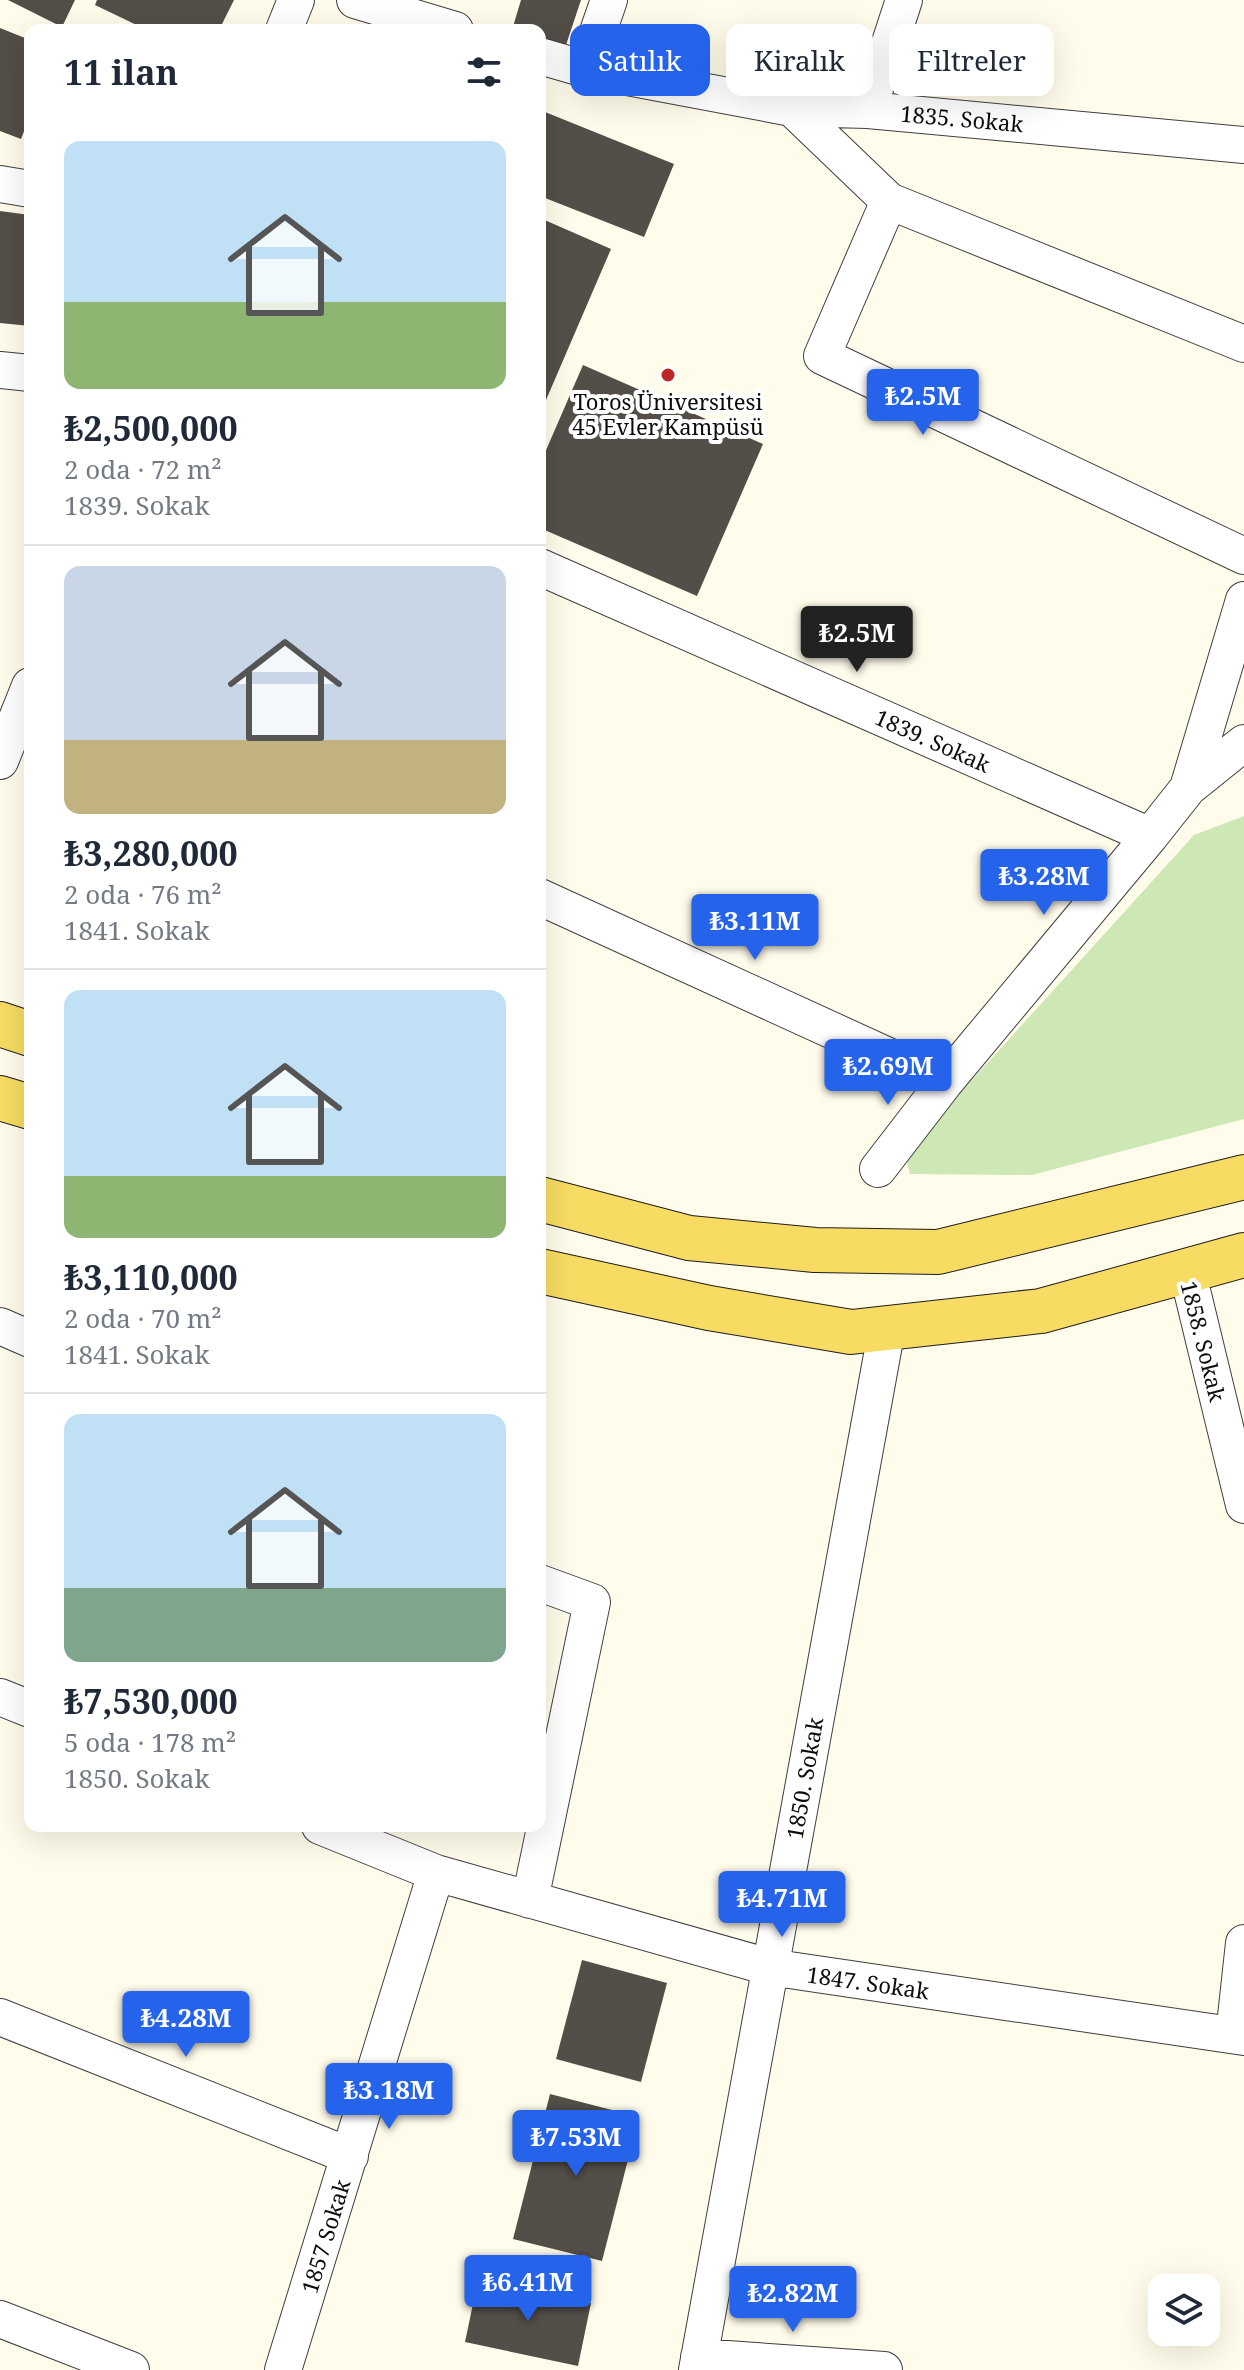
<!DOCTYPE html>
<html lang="tr">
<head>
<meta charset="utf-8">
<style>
	body { margin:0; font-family:"Noto Serif",serif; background:#f2f2f3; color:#1f2937; height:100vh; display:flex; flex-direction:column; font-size:30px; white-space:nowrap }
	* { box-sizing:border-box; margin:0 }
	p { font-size:26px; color:#747a83 }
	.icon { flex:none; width:44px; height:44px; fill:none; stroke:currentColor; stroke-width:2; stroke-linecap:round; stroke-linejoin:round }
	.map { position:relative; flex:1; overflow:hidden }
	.details { position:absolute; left:24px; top:24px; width:522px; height:1808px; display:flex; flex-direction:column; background:#fff; border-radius:16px; box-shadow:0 8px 32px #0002 }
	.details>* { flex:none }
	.banner { position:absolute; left:570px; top:24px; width:554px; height:72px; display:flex; gap:16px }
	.fabs { position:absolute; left:1148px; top:2274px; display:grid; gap:16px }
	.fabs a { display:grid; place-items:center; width:72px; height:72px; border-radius:16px; background:#fff; box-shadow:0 8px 32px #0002; font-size:40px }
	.price { position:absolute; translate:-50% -68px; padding:0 18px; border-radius:8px; background:#2563eb; color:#fff; font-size:26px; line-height:52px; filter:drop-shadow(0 2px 4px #0008) }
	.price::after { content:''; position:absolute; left:50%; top:48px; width:24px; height:18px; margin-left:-12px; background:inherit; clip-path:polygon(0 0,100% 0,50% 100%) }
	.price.on { background:#222; color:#fff }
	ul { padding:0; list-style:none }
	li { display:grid; align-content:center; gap:16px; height:424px; padding:0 40px }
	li+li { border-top:2px solid #e0e1e3 }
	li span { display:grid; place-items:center; height:248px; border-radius:16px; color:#555 }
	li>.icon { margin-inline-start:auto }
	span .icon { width:144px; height:144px; fill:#fffc; stroke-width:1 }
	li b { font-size:34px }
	h2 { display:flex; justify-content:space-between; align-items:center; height:96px; padding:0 40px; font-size:34px }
	.chip { padding:0 28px; border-radius:16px; background:#fff; box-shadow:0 8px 32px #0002; font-size:28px; line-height:72px }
	.chip.on { background:#2563eb; color:#fff }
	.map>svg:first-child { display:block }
</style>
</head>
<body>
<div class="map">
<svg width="1244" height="2370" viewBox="0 0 1244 2370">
	<rect width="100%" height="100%" fill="#fffceb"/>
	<!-- green -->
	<path fill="#cde8b5" d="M1244,816V1119L1032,1175L910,1174L905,1154L1194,835Z"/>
	<!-- building -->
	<path fill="#544e48" d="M8,0H75L62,27Z
		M97,0H234L219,30H147L95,5Z
		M521,0H581L564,51L540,42V30H512Z
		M0,28L30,40V116L21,139L0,131Z
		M540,110L674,164L644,237L540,196Z
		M0,211L30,215V326L0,323Z
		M540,218L611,249L540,414Z
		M583,365L763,444L697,596L540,528V464Z
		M582,1960L667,1983L641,2082L556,2059Z
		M550,2094L639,2117L602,2261L513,2239Z
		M478,2280L591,2303L578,2366L465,2342Z"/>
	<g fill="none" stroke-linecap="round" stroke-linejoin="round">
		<!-- minor casing -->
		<g stroke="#3f3f3f" stroke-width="38">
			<path id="minor" d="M355,0L455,30
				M284,30L296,0
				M540,56L585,69L792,108L868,110L1244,145
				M585,69L609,0
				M792,108L889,201L1244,344
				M868,110L904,0
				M0,184L30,189
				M889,201L822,356L1244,556
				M0,370L30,373
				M540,567L1150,836
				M0,761L30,686
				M1188,788L1244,600
				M540,897L945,1082
				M878,1169L945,1082L1150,836L1188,788L1244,743
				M1187,1270L1244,1505
				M0,1326L30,1339
				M0,1697L30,1709
				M320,1826L436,1873L769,1967L1244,2037
				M530,1900L592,1602L540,1583
				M0,2017L350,2156
				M1234,2035L1244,1943
				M0,2319L131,2370
				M699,2357L884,2370
				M283,2370L436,1873
				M697,2370L887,1328"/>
		</g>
		<!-- primary casing -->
		<g stroke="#1d1d1d" stroke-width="46">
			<path id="primary" d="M0,1024L30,1034
				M0,1098L30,1107
				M540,1199L689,1238L815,1250L938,1252L1244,1177
				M540,1271L709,1308L851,1332L1041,1311L1244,1255"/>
		</g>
		<!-- minor -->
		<use href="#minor" stroke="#fff" stroke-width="36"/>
		<!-- primary -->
		<use href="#primary" stroke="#f7db62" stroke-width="44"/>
	</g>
	<!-- markers -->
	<circle fill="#ba2726" stroke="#fff" stroke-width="3" cx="668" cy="375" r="8"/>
	<g text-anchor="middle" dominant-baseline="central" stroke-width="8" stroke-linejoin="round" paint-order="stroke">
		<!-- street labels -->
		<g font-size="22" fill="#0c0c0c" stroke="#fff">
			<text transform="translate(962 118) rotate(5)">1835. Sokak</text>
			<text transform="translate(933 740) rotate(24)">1839. Sokak</text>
			<text transform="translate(1204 1341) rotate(76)">1858. Sokak</text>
			<text transform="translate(804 1778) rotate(-80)">1850. Sokak</text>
			<text transform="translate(868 1982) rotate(8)">1847. Sokak</text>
			<text transform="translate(325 2236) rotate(-73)">1857 Sokak</text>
		</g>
		<!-- poi labels -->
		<g font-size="22" fill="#0c0c0c" stroke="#fff">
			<text x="668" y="401">Toros Üniversitesi<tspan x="668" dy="25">45 Evler Kampüsü</tspan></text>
		</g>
	</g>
</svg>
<div class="fabs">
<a><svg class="icon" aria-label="layers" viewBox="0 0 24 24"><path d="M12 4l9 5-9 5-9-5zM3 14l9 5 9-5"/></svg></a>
</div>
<b class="price" style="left:923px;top:437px">₺2.5M</b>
<b class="price on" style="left:857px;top:674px">₺2.5M</b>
<b class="price" style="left:1044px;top:917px">₺3.28M</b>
<b class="price" style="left:755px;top:962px">₺3.11M</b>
<b class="price" style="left:888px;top:1107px">₺2.69M</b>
<b class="price" style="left:782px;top:1939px">₺4.71M</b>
<b class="price" style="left:186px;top:2059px">₺4.28M</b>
<b class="price" style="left:389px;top:2131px">₺3.18M</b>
<b class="price" style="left:576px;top:2178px">₺7.53M</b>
<b class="price" style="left:528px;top:2323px">₺6.41M</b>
<b class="price" style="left:793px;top:2334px">₺2.82M</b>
<div class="banner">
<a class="chip on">Satılık</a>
<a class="chip">Kiralık</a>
<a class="chip">Filtreler</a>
</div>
<section class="details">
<h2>11 ilan<svg class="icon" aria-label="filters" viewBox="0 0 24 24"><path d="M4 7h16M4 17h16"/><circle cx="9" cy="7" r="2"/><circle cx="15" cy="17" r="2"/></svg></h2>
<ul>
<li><span style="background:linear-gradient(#bfe0f5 65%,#8fb573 0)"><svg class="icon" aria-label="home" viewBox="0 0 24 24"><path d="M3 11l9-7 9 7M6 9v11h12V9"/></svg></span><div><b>₺2,500,000</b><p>2 oda · 72 m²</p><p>1839. Sokak</p></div></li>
<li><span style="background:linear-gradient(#c9d6e8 70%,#c2b280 0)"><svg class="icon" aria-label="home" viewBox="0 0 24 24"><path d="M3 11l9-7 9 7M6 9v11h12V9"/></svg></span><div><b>₺3,280,000</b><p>2 oda · 76 m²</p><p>1841. Sokak</p></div></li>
<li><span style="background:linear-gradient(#bfe0f5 75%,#8fb573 0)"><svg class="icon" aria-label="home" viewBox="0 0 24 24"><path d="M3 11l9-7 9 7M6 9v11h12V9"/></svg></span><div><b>₺3,110,000</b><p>2 oda · 70 m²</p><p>1841. Sokak</p></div></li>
<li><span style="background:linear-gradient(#bfe0f5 70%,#7fa58c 0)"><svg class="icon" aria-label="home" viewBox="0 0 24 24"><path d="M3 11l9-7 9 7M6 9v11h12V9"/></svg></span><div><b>₺7,530,000</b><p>5 oda · 178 m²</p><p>1850. Sokak</p></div></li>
</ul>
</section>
</div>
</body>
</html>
